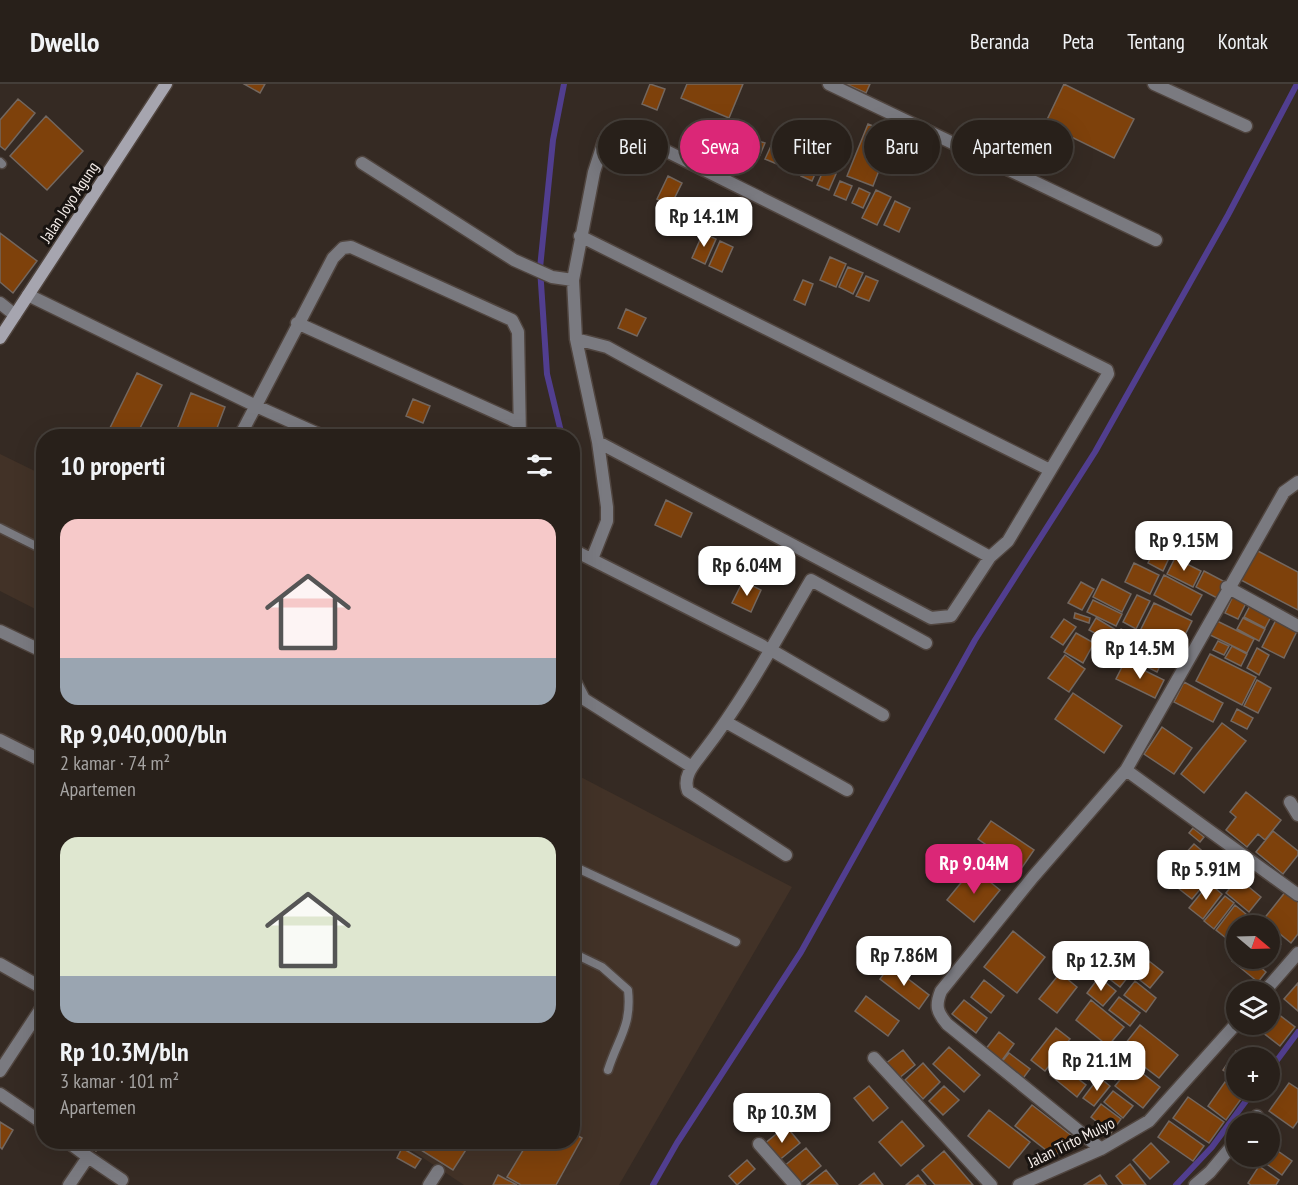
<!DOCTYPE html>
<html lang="id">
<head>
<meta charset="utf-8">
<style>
	body { margin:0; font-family:"PT Sans Narrow",sans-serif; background:#302823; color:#f1f3f6; height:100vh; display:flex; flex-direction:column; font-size:22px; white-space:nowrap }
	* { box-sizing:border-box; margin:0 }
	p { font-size:20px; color:#a5a3a2 }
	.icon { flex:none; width:33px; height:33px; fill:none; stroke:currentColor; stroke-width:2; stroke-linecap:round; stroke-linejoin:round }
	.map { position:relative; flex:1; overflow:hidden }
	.side { position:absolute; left:36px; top:345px; width:544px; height:720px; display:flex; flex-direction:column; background:#28201a; border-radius:24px; box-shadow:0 6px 24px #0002,0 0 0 2px #443e39 }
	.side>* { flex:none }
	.hud { position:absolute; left:598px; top:36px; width:570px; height:54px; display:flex; gap:12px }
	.needle { width:39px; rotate:109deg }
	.fabs { position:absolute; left:1226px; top:831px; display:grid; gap:12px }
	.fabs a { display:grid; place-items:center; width:54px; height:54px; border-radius:50%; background:#28201a; box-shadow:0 6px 24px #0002,0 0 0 2px #443e39; font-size:30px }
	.price { position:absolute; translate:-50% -51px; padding:0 14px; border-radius:12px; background:#fff; color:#222; font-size:20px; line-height:39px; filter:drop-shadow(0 2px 3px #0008) }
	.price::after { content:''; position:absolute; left:50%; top:36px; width:18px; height:14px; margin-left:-9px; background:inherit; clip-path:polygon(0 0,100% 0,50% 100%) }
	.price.active { background:#db2777; color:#fff }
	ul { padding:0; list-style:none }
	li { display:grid; align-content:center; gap:12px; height:318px; padding:0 24px }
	li span { display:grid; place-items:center; height:186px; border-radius:18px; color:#555 }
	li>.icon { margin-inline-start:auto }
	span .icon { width:108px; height:108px; fill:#fffc; stroke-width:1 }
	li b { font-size:26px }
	h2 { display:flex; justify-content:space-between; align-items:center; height:72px; padding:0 24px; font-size:26px }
	.pill { padding:0 21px; border-radius:27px; background:#28201a; box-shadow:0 6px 24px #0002,0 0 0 2px #443e39; font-size:21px; line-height:54px }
	.pill.active { background:#db2777; color:#fff }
	header { display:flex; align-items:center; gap:36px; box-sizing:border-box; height:84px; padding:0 30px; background:#28201a; border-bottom:2px solid #443e39 }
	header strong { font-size:28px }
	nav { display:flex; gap:33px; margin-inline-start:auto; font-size:21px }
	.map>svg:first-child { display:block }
</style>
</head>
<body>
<header>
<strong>Dwello</strong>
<nav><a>Beranda</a><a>Peta</a><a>Tentang</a><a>Kontak</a></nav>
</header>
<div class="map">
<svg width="1298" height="1101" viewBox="0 0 1298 1101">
	<rect width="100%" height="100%" fill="#352a23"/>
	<!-- built -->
	<path fill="#423227" d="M0,370L43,391V529L0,507Z
		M573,689L792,803L619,1101H464L399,1058H573Z"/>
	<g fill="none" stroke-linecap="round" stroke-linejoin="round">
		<!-- stream -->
		<path stroke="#513e8f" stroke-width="6" d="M562,352L547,290L540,184L553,56L564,0
			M573,397V399
			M1269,987L1298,948
			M653,1101L677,1059L801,868L975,556L1095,368L1228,131L1297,0
			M1176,1101L1212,1063L1254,1006"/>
	</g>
	<!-- building -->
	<path fill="#7e410b" stroke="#73675f" stroke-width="1.5" d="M244,0H265L260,9Z
		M650,0L665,5L657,26L642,20Z
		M687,0H743L729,34L681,14Z
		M846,0H870L866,9Z
		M1064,0L1134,35L1114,74L1045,40Z
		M18,15L35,29L5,66L0,62V36Z
		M46,32L83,67L47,106L10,72Z
		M719,36L731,41L725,54L715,51Z
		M868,40L893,50L873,102L847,92Z
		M737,46L749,51L743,64L731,59Z
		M753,55L765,59L760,71L749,67Z
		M771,62L782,67L777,80L765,75Z
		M789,72L801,77L795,89L784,84Z
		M806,79L818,83L812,97L801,92Z
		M824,85L836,90L829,106L817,101Z
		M668,92L682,99L671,121L657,115Z
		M840,97L852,102L846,116L834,111Z
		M859,104L870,109L863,124L852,119Z
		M876,106L891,113L877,141L862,134Z
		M895,117L910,124L899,148L884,141Z
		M0,149L37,177L13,209L0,198Z
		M703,149L716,155L705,180L692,174Z
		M720,157L733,163L722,188L709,182Z
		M830,173L846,180L836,203L820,196Z
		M848,183L863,189L853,210L839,203Z
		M866,192L878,197L869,217L856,212Z
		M803,196L813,200L805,221L794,216Z
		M626,225L646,234L637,252L618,244Z
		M137,289L162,301L136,352H111L107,350Z
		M191,309L225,323L214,352H196L177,345Z
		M413,315L430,322L423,339L406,332Z
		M666,416L692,429L681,453L655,441Z
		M1155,465L1170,472L1163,487L1148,479Z
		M1254,465L1298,488V526L1239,495Z
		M1175,474L1201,487L1193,503L1167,490Z
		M1134,479L1159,491L1150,510L1125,498Z
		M1204,487L1227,499L1219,515L1196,503Z
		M1164,491L1202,511L1191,531L1154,511Z
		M1102,495L1131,510L1122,528L1093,513Z
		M743,497L761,506L751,528L732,519Z
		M1081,498L1094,505L1082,526L1068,519Z
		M1137,511L1150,517L1136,545L1123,538Z
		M1233,512L1246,519L1238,535L1225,529Z
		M1093,516L1122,530L1116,542L1087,528Z
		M1252,518L1273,529L1265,544L1244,533Z
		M1154,519L1192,537L1181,559L1155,546L1151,553L1140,547Z
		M1075,529L1090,534L1089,539L1074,534Z
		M1278,532L1298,545L1284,574L1262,563Z
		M1096,534L1116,546L1109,557L1089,546Z
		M1243,534L1265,545L1259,557L1237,545Z
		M1064,535L1076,543L1063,561L1051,553Z
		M1215,536L1254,555L1247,569L1208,550Z
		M1121,545L1144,557L1140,564L1163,576L1157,588L1127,573L1129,568L1114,560Z
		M1076,549L1094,559L1083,579L1064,568Z
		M1218,557L1229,562L1224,571L1213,566Z
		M1232,562L1247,570L1241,582L1225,574Z
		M1257,564L1269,571L1259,591L1247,584Z
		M1111,569L1124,576L1121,582L1107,575Z
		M1210,570L1256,593L1242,621L1196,597Z
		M1065,571L1085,585L1069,608L1048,594Z
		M1125,577L1164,596L1155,614L1116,595Z
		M1257,596L1271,604L1258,629L1244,622Z
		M1184,598L1223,619L1213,638L1174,618Z
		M1073,609L1122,642L1104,669L1055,635Z
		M1237,625L1253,634L1247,645L1231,637Z
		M1222,639L1246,657L1204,709L1181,690Z
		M1162,643L1192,664L1174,690L1144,670Z
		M1246,708L1281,736L1265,756L1258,750L1247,763L1226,746L1236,733L1230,728Z
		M991,737L1034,766L1021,785L978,755Z
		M1193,744L1204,753L1200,758L1189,749Z
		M1273,747L1298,767V771L1283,790L1256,768Z
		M1194,760L1206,770L1197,781L1184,771Z
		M948,766L965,781L957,791L940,777Z
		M1176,770L1208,796L1192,815L1160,790Z
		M1223,781L1233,789L1222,803L1212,794Z
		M973,784L1000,806L974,838L947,816Z
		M1238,794L1261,813L1249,828L1226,809Z
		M1209,799L1222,810L1203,835L1189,824Z
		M1286,807L1298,816V850L1291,859L1263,836Z
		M1225,812L1234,819L1214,845L1204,837Z
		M1235,821L1246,830L1226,854L1216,846Z
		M1013,847L1045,873L1017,909L984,883Z
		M1269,850L1281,860L1269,874Z
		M1236,872V874H1250L1266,888L1258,898L1232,877Z
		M1149,877L1163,888L1150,904L1136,893Z
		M890,881L929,911L919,925L880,895Z
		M1115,883L1128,893L1120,903L1107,893Z
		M1060,889L1077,903L1057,929L1039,915Z
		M1099,893L1116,907L1103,922L1087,909Z
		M984,896L1004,912L991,929L971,913Z
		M1135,897L1156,914L1146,928L1124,911Z
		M1298,899V927L1284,915Z
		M866,912L899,937L888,952L855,927Z
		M1119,913L1140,929L1130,942L1109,926Z
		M964,916L987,934L976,949L952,930Z
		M1091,916L1124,943L1108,962L1076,936Z
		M1269,923L1295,943L1280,962L1253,941L1269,940Z
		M1140,941L1178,971L1159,994L1121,965Z
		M1056,944L1070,955L1045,987L1031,976Z
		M999,948L1014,960L1000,979L985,966Z
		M1092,959L1110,972L1100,984L1083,971Z
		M949,963L980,991L964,1008L933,980Z
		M903,966L915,981L898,995L885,980Z
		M1236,967L1244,974H1236V995L1223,986Z
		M1009,969L1030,985L1021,997L1000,980Z
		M1117,971L1127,980L1115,996L1104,987Z
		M1080,973L1097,986L1089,996L1072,983Z
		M923,979L940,998L923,1015L905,996Z
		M1059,980L1086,1001L1077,1013L1050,991Z
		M1132,981L1160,1003L1143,1024L1115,1002Z
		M1099,993L1110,1002L1094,1022L1083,1014Z
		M1225,998L1244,1011L1226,1036L1208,1022Z
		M1289,999L1298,1005V1037L1293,1044L1269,1027Z
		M869,1002L888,1024L873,1037L854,1014Z
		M944,1002L959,1016L943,1031L929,1017Z
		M1113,1007L1133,1022L1123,1034L1104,1018Z
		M1188,1013L1224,1038L1209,1059L1173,1034Z
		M1101,1020L1121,1035L1111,1049L1091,1033Z
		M1032,1021L1072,1052L1055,1073L1015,1042Z
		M989,1026L1030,1058L1009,1084L968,1052Z
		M902,1037L924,1062L901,1082L879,1058Z
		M1169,1037L1204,1062L1193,1077L1158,1053Z
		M0,1038L13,1046L2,1065L0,1063Z
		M786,1042L800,1059L777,1078L763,1061Z
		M573,1049L582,1054L556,1101H521L507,1093L528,1058H573Z
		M80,1058H102L96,1067Z
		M408,1058H471L453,1086Z
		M1151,1059L1169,1078L1150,1095L1133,1076Z
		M1269,1061L1292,1077L1282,1091L1257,1073L1269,1072Z
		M402,1064L421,1075L415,1084L397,1074Z
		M806,1064L821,1082L798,1101L783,1083Z
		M944,1067L973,1101H935L922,1086Z
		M747,1076L755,1085L737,1101L729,1092Z
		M1130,1080L1146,1101H1123L1116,1092Z
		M1259,1082L1279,1096L1276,1101H1251L1248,1099Z
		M826,1086L838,1101H807Z
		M874,1089L883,1101H859Z
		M498,1091L517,1101H493Z
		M918,1091L926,1101H906Z
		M1100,1091L1107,1101H1084Z"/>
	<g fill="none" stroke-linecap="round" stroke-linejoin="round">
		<!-- service casing -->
		<g stroke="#50453f" stroke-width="11">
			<path id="service" d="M0,78L2,80
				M0,444L44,466
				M573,782L736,858
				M573,869L602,883L628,906C632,942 618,954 608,986"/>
		</g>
		<!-- minor casing -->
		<g stroke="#50453f" stroke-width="15">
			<path id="minor" d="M829,0L1156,156
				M1154,0L1246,42
				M362,79L514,176L552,193L573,196
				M580,152L1050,386
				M28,211L256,322L323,352
				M0,219L15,231
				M297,239L519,339
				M576,255L607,263L990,473
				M240,352L333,174L343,164L351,163L512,236L518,248L520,352
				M573,466L763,562
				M592,475L607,437V423L598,358L576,255L573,196L594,88L604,57L614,45L626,47L1107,286L1108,290L1008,457L990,473L951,532L931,534L598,358
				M1227,503L1298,542
				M0,547L44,568
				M771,566L883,631
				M573,594L584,615L692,683
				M726,638L847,706
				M0,656L44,678
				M1126,686L1298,811
				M1290,718L1298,731
				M786,771L688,707C682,692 695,679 704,667C745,614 777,554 811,496L926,559
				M0,880L44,905
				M1264,908L1298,869
				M874,974L991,1101
				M0,987L44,920
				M0,1010L44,1040
				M1251,1040L1257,1032
				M68,1058L88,1073L69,1101
				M759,1060L795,1101
				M1101,1065L947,940C937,928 935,922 941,907L1033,793L1126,686L1284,408L1298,398
				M88,1073L122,1096
				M429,1101L438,1087
				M1019,1101L1101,1065L1149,1037L1236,940
				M1195,1101L1210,1088L1236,1057"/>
		</g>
		<!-- secondary casing -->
		<g stroke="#50453f" stroke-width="15">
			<path id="secondary" d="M0,254L166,0"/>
		</g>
		<!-- service -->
		<use href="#service" stroke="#7a7a80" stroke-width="8"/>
		<!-- minor -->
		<use href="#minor" stroke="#7a7a80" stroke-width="12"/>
		<!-- secondary -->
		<use href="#secondary" stroke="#a6a5af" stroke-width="12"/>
	</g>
	<g text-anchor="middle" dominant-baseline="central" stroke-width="6" stroke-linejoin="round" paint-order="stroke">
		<!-- street labels -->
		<g font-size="16" fill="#f6eeea" stroke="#191411">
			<text transform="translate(69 118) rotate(-57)">Jalan Joyo Agung</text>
			<text transform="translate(1071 1058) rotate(-26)">Jalan Tirto Mulyo</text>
		</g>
	</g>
</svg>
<div class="fabs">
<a><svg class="needle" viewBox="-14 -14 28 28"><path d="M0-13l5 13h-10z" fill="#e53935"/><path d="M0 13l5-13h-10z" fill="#a5a3a2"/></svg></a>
<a><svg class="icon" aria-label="layers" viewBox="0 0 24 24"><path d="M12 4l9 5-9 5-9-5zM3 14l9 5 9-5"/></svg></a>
<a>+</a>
<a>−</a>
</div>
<b class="price" style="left:704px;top:164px">Rp 14.1M</b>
<b class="price" style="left:1184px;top:488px">Rp 9.15M</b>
<b class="price" style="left:747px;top:513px">Rp 6.04M</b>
<b class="price" style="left:1140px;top:596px">Rp 14.5M</b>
<b class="price active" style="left:974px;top:811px">Rp 9.04M</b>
<b class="price" style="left:1206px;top:817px">Rp 5.91M</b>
<b class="price" style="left:904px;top:903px">Rp 7.86M</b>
<b class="price" style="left:1101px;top:908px">Rp 12.3M</b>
<b class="price" style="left:1097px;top:1008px">Rp 21.1M</b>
<b class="price" style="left:782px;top:1060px">Rp 10.3M</b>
<div class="hud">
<a class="pill">Beli</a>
<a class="pill active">Sewa</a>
<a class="pill">Filter</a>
<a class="pill">Baru</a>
<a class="pill">Apartemen</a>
</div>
<section class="side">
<h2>10 properti<svg class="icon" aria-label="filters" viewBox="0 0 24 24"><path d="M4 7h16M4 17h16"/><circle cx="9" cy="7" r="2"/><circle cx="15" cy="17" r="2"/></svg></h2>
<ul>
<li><span style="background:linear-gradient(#f6c9c9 75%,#9aa5b1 0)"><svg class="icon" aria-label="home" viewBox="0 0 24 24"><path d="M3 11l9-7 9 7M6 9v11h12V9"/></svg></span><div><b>Rp 9,040,000/bln</b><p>2 kamar · 74 m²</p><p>Apartemen</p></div></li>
<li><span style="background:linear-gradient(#dfe7d0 75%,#9aa5b1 0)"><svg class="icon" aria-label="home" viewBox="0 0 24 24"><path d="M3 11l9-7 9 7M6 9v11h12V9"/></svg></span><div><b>Rp 10.3M/bln</b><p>3 kamar · 101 m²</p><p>Apartemen</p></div></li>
</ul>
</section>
</div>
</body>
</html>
